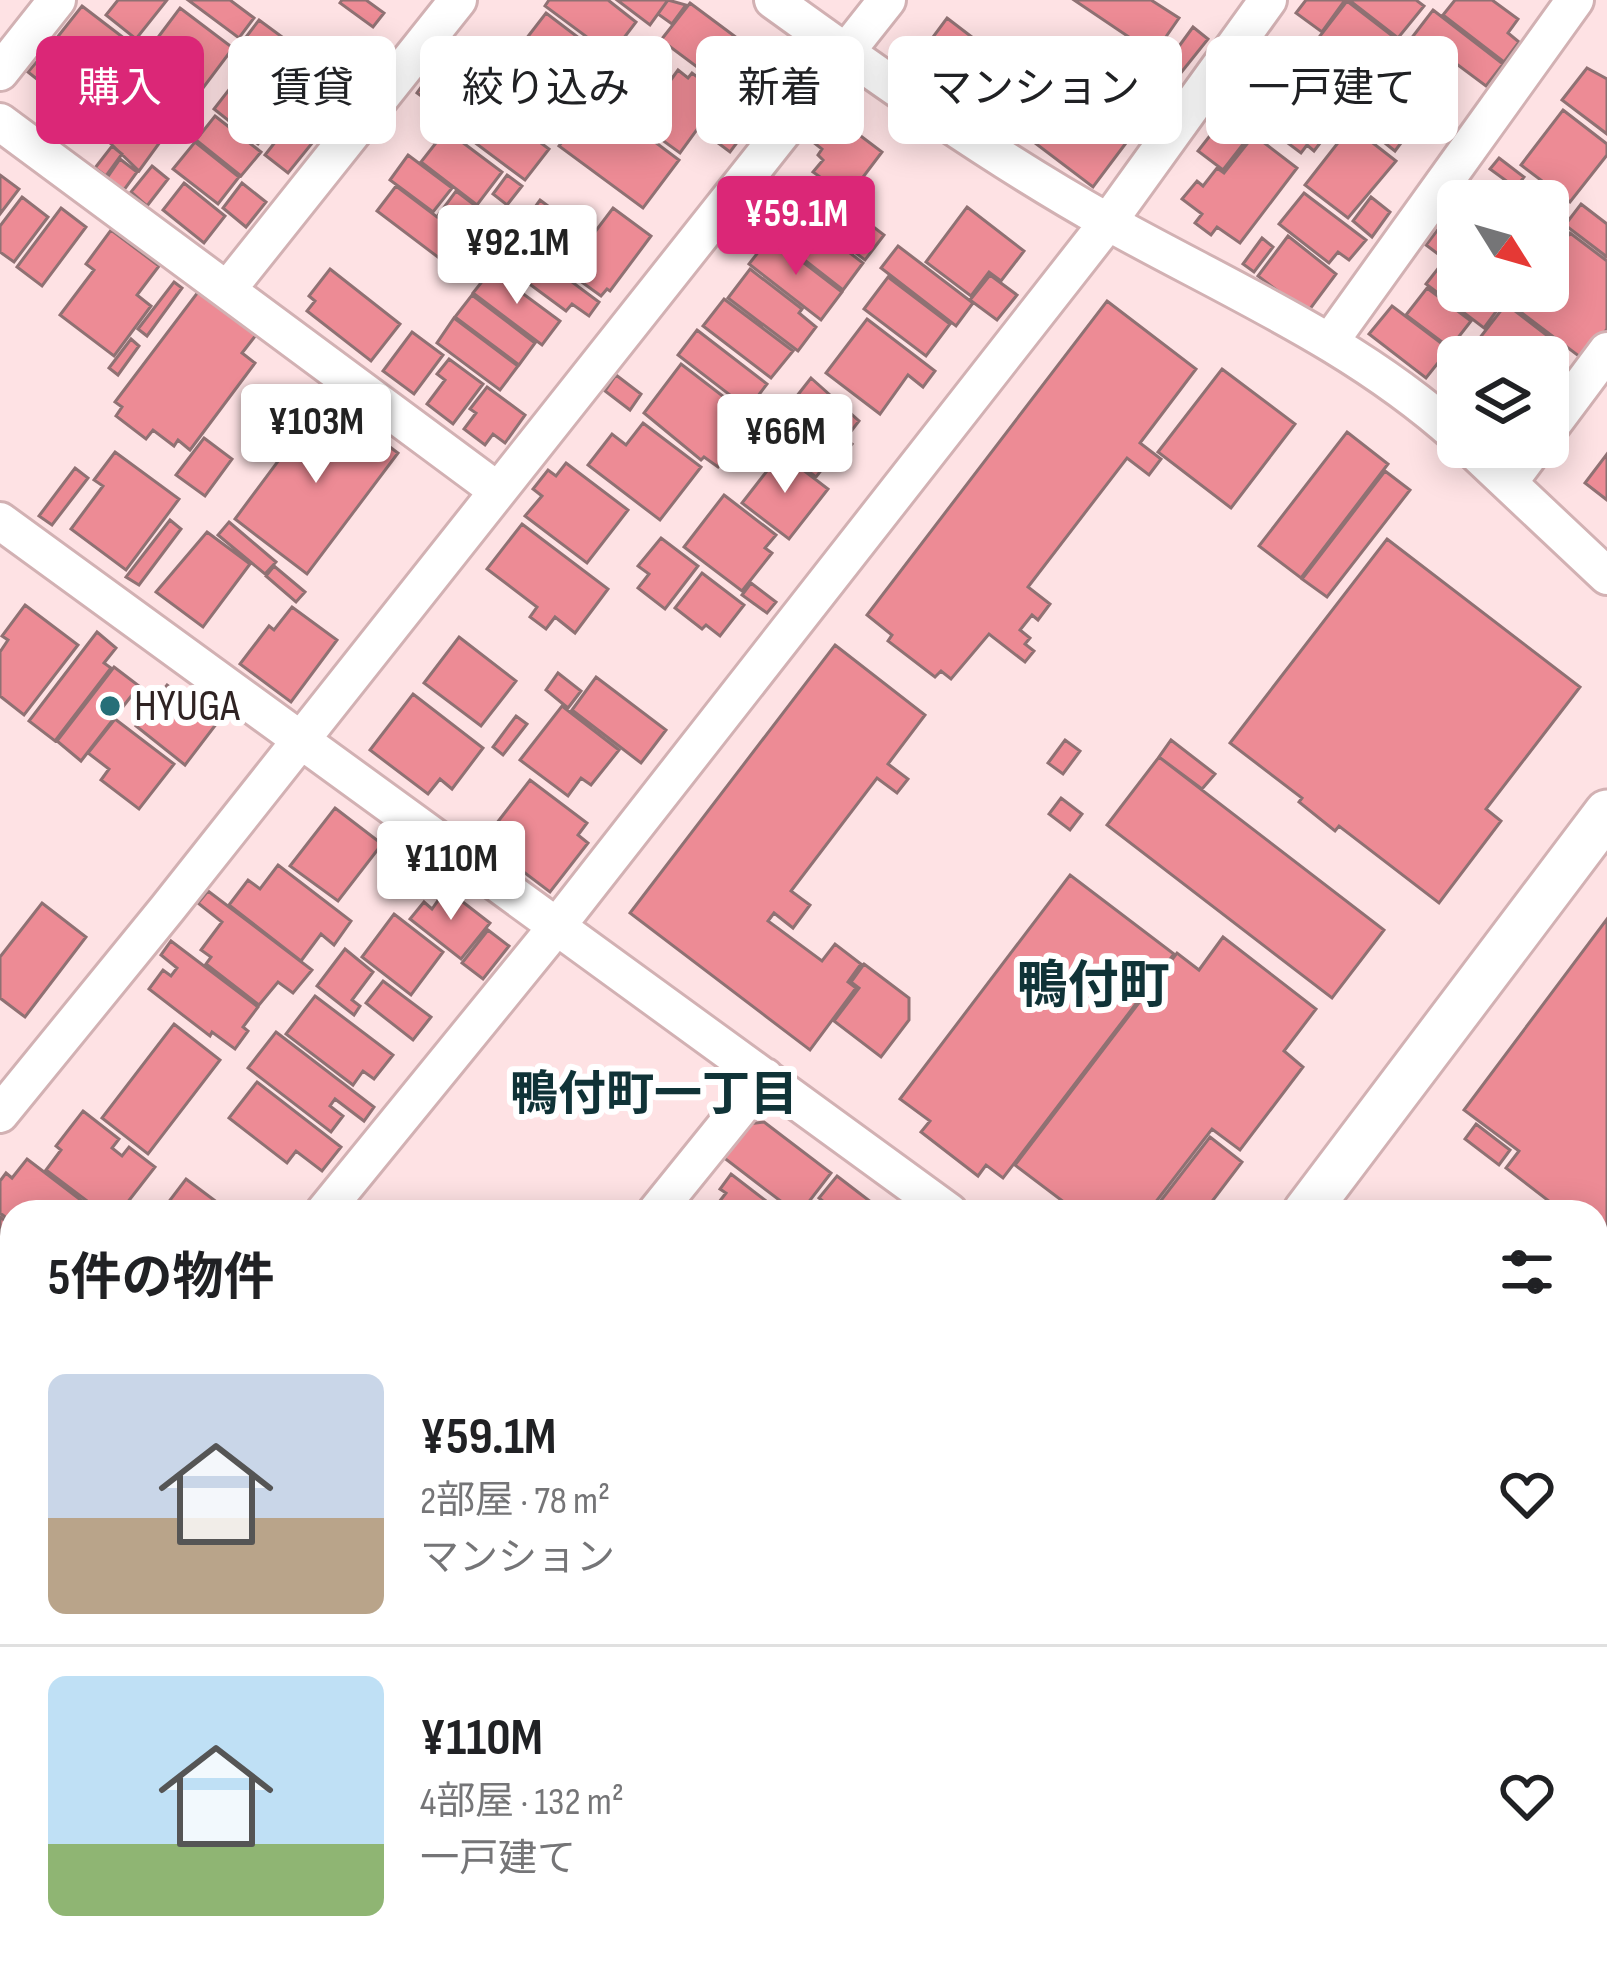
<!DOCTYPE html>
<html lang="ja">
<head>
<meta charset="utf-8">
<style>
	body { margin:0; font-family:"Sofia Sans Condensed","Noto Sans JP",sans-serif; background:#f6f6f6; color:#202124; height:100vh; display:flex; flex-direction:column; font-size:45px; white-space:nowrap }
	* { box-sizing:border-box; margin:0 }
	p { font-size:39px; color:#757577 }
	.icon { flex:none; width:66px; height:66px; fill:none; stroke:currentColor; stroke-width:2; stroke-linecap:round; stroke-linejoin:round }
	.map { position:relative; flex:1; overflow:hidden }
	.side { position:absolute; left:0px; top:1200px; width:1608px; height:768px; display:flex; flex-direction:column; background:#fff; border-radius:36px 36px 0 0; box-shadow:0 6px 30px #0003 }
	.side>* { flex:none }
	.hud { position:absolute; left:36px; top:36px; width:1536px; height:108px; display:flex; gap:24px }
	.needle { width:78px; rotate:127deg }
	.controls { position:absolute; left:1437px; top:180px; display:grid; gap:24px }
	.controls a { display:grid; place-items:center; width:132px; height:132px; border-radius:18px; background:#fff; box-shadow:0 6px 30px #0003; font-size:60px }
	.price { position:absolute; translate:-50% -102px; padding:0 27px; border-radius:12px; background:#fff; color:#222; font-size:39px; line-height:78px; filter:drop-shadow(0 3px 6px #0008) }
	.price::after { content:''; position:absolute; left:50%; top:72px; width:36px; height:27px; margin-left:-18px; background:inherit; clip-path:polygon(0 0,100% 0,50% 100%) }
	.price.current { background:#db2777; color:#fff }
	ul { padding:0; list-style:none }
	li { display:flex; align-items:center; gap:36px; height:300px; padding:0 48px }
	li+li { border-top:3px solid #e0e0e0 }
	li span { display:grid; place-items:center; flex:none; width:336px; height:240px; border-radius:18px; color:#555 }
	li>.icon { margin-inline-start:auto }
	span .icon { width:144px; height:144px; fill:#fffc; stroke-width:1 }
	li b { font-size:51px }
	h2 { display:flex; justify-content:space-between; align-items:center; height:144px; padding:0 48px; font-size:51px }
	.pill { padding:0 42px; border-radius:18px; background:#fff; box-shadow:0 6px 30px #0003; font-size:42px; line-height:108px }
	.pill.current { background:#db2777; color:#fff }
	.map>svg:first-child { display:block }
</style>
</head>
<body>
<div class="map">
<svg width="1607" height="1968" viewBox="0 0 1607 1968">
	<rect width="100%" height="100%" fill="#fee2e4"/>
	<!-- building -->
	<path fill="#ed8b95" stroke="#8f7173" stroke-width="3" d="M118,0H167L136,39L106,15Z
		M188,0H230L254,18L239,38Z
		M342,0H366L384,13L373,27L340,3Z
		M549,0H608L636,22L611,55L545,6Z
		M617,0H668L650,25Z
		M668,0L686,5L672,24L658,14Z
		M1074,0H1151L1179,18L1154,54Z
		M1306,0H1345L1322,32L1296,13Z
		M1349,0H1416L1424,6L1398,38Z
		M1455,0H1492L1518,19L1508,33L1519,42L1504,62L1443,15Z
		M1347,1L1399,41L1344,112L1283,65L1300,42L1310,49Z
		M690,3L788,76L760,114L661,40Z
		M82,6L133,45L99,88L48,49Z
		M180,8L233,48L194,100L187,95L182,102L146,74L169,44L159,36Z
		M1433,10L1503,64L1486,86L1454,62L1446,73L1407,44Z
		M546,13L608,60L589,86L526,39Z
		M947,18L998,57L964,102L913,64Z
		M259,20L289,42L273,64L243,41Z
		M1193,27L1208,39L1180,74L1166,64Z
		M519,40L582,91L542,141L479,91Z
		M1058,42L1129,96L1108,124L1036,70Z
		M45,52L97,92L64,134L41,116L57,95L28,72Z
		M1266,60L1340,117L1314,151L1307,145L1301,153L1256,119L1267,104L1246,88Z
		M437,65L463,85L443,112L417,93Z
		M256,67L295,99L258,144L214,109L238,78L243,82Z
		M1587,68L1607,79V134L1562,100Z
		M678,70L688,78L692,73L738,107L714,140L698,128L680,153L647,129L665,105L657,99Z
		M135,73L144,80L111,125L101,118Z
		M1377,76L1429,116L1417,132L1412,128L1395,151L1352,117Z
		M149,83L184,109L139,171L109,142L116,134L112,131Z
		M595,97L679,160L643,208L559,146Z
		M481,98L549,149L525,180L458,130Z
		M1069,99L1126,143L1093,187L1035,143Z
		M738,108L754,120L730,152L714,140Z
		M1563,110L1607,144V155L1570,202L1521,165Z
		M829,112L882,152L848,197L813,172L823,160L818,155L822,149L808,138Z
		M1226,115L1251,134L1223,170L1198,151Z
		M215,116L261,152L241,176L196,140Z
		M290,123L313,142L288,173L265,155Z
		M1351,126L1396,161L1348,218L1305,185Z
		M446,130L502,172L477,205L421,162Z
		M1254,135L1297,168L1240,243L1217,227L1211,235L1195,223L1202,214L1182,199L1197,181L1203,186L1217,168L1224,173Z
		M195,142L239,177L218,204L173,169Z
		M112,146L122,154L106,176L95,168Z
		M408,155L452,188L433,212L390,180Z
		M1499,158L1524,177L1516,188L1490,169Z
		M120,159L137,172L124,190L107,178Z
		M152,166L168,179L147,206L131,192Z
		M0,175L19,189L0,214Z
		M507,175L522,186L507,205L493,194Z
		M811,179L884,235L865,260L792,204Z
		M184,183L225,216L204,243L163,210Z
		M242,183L266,202L246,227L223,208Z
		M396,186L437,217L456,191L493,219L455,270L377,211Z
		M1304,193L1366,240L1349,260L1338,252L1329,263L1279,224Z
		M22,197L48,217L14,262L0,252V226Z
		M1371,197L1390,212L1372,237L1353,221Z
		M540,200L588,236L570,261L522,225Z
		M1458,203V235L1442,257L1426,245Z
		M1581,204L1607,224V257L1565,225Z
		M790,207L863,263L843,290L770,233Z
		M967,207L1024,251L1001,281L989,272L971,296L926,262Z
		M61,208L86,227L42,286L17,267Z
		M613,208L651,236L610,291L607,289L601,296L576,278L583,269L573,261Z
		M111,230L159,266L137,295L151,306L114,356L60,315L94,270L86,264Z
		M1570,233L1607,261V329L1584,360L1518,310L1533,291H1548V262Z
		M1288,236L1336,274L1307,313L1258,276Z
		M770,237L842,292L821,320L749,264Z
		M513,238L599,302L589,316L572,304L566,311L497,260Z
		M1262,238L1273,247L1254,272L1243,264Z
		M898,246L973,303L956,326L881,268Z
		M1447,257L1458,265V291H1492L1504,301L1484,328L1426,284Z
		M330,269L400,324L371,361L307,311L315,301L309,296Z
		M750,269L802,309L799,313L816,327L798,351L728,298Z
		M491,270L560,321L542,345L473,293Z
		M990,275L1017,295L997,320L970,300Z
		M888,277L950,324L926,356L864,309Z
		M174,282L182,288L147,336L138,329Z
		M1427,288L1471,321L1450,348L1406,315Z
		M198,292L256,335L242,353L255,363L190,450L178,440L174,446L153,430L146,439L116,416L122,407L115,402Z
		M472,295L535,343L519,365L455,317Z
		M724,299L793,351L771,378L703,326Z
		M1107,301L1196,369L1140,443L1161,459L1149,475L1127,458L1028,587L1050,604L1038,620L1032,615L1020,630L1030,638L1025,644L1034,651L1025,662L989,634L951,679L941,671L935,677L888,641L892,635L867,615Z
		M1506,304L1553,340L1540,357H1465Z
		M1392,306L1449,349L1426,378L1369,334Z
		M454,318L518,366L500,390L437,343Z
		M867,319L935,371L923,387L908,375L880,414L826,373Z
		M697,330L767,384L748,409L678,355Z
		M412,332L443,355L414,394L383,371Z
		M131,339L139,346L118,375L109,368Z
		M449,359L483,384L453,424L427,404L445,380L437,374Z
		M681,364L754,420L718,467L704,457L701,460L644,413Z
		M1458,366V409L1438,393Z
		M1222,369L1295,424L1231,508L1158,452Z
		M616,375L641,394L630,410L605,391Z
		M811,378L859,421L845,439L852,444L837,464L830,459L816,477L764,438Z
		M487,387L525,415L505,443L493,434L485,445L464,429L476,413L470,409Z
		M325,398L398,453L307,574L235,519Z
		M643,423L701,467L660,520L588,465L612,434L626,445Z
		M1347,432L1388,464L1301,578L1259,546Z
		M204,438L232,459L205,496L176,475Z
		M115,452L179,499L126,570L71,529L103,486L94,480Z
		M781,453L828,489L789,539L742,503Z
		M1607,454V500L1585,483Z
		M566,463L628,510L587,563L525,516L542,496L533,489L548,470L556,476Z
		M75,468L88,478L52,525L39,516Z
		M1385,471L1410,490L1327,597L1302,579Z
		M724,495L776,535L765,548L772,553L742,591L684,547Z
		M170,520L181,529L139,585L126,577Z
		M229,522L276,562L265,574L218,535Z
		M522,524L608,589L575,633L555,617L546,629L530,617L537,607L487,569Z
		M207,532L250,564L203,627L156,592Z
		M661,538L698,566L665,609L638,588L649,574L638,566Z
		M1387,539L1580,687L1486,809L1501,821L1439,903L1339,826L1335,831L1299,802L1302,798L1230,743Z
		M274,566L305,592L296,602L266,576Z
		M702,573L744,605L720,636L706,625L702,629L675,608Z
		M751,583L776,602L767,613L742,595Z
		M25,605L78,645L24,715L0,696V652L8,640L2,636Z
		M292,607L337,640L291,702L240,664L269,626L274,630Z
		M97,632L116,648L104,663L111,668L55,741L29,721Z
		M459,637L516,681L481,726L424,683Z
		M835,645L925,715L888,764L908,779L897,793L877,778L791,891L810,905L793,928L774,913L768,921L822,961L835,944L861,964L848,982L856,988L810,1050L630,913Z
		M114,667L139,686L81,761L57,741Z
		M558,673L581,691L568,708L546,690Z
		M596,677L666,730L641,763L572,710Z
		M167,685L217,723L185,765L136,726Z
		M413,694L483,748L452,789L440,779L428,794L370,750Z
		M562,706L619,750L591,785L581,778L568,796L520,760Z
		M516,716L527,724L503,755L493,747Z
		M115,719L174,764L139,809L101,780L109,769L88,753Z
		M1065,740L1080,751L1063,774L1048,763Z
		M1171,740L1215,774L1202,789L1159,757Z
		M1159,757L1384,930L1332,998L1107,825Z
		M530,780L587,823L578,835L588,843L550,892L483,841Z
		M1061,798L1082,814L1070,830L1049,814Z
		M335,808L382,844L338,901L290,866Z
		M278,865L351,921L334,945L321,934L301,961L229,905L248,880L260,889Z
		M1070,875L1174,954L1003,1178L986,1165L978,1176L921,1132L930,1121L900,1099Z
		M446,889L490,923L461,959L410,919L424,902L432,909Z
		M208,891L312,970L293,993L278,982L259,1005L206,964L211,957L201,950L222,922L198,903Z
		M42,903L86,937L25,1017L0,998V957Z
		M394,914L443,952L411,995L362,957Z
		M1607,919V1229L1599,1239L1596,1236V1212H1563L1506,1168L1519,1151L1464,1110Z
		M488,930L509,946L483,979L462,963Z
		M1223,937L1316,1009L1284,1051L1303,1067L1240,1150L1212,1129L1148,1212H1077L1015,1165L1177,953L1199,970Z
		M171,941L258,1007L243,1027L248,1031L235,1049L212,1032L210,1036L149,989L163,970L171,976L177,968L161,955Z
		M345,949L373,972L352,1000L360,1006L354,1015L317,986Z
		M864,964L909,998V1020L881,1057L834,1021L859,988L851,982Z
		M383,981L431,1017L413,1040L366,1003Z
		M315,996L393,1055L374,1079L363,1071L353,1085L286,1034Z
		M174,1024L220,1060L148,1154L102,1118Z
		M276,1032L374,1107L364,1121L335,1099L330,1106L343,1116L331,1132L248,1068Z
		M257,1082L341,1147L322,1171L296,1151L287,1163L229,1118Z
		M83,1111L119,1139L112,1148L122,1156L129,1147L155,1167L120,1212H109L98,1203L95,1207L46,1170L61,1150L56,1146Z
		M764,1122L831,1173L801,1212H795L723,1157L748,1124Z
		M1476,1124L1510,1150L1499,1165L1465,1139Z
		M1210,1137L1242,1162L1204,1212H1152Z
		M27,1159L86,1204L79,1212H12V1222L0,1213V1181L6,1173L12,1178Z
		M731,1174L774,1207L769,1212L712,1211L726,1193L720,1189Z
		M837,1176L884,1212H817L824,1202L819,1198Z
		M186,1179L230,1212H161Z
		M0,1217L12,1226V1301L0,1292Z
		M1607,1232V1265L1596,1279V1246Z
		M1605,1268L1607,1406L1596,1421V1280Z
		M0,1302L12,1312V1335L0,1351Z
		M12,1396V1443L0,1434V1412Z
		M1607,1409V1474L1596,1489V1423Z
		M0,1446L12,1456V1491L0,1482Z
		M0,1506L12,1515V1563L0,1555Z
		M1607,1511V1659L1596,1670V1526Z
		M0,1889L12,1898V1944L0,1935Z
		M56,1956H98L112,1966L47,1968Z
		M411,1956H555L561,1961L556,1968H426Z
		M558,1956H622L637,1968H573Z
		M887,1956H1093L1100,1962L1095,1968H877Z
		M1406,1956H1581L1572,1968H1422Z"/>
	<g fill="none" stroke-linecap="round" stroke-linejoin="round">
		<!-- minor casing -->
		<g stroke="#d2b1b3" stroke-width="42">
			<path id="minor" d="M773,0C881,78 992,157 1108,222C1228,289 1355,343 1458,436
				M0,72L57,0
				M0,122L498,491
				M227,290L458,0
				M1331,340L1575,0
				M1548,430L1607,351
				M1470,447L1607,576
				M1509,482L1535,447
				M0,521L949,1212
				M0,1114L167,909L887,0
				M324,1212L557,926L1108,222L1268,0
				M656,1212L765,1077
				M0,1610L12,1595
				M0,1810L12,1795
				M156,1968L166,1956
				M346,1968L356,1956"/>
		</g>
		<!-- tertiary casing -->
		<g stroke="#d2b1b3" stroke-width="51">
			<path id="tertiary" d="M1306,1212L1607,813
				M0,1729L12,1738
				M284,1956L299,1968
				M737,1968L746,1956"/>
		</g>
		<!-- minor -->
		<use href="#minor" stroke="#fff" stroke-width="36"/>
		<!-- tertiary -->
		<use href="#tertiary" stroke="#fff" stroke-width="45"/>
	</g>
	<!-- markers -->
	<circle fill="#266f78" stroke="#fff" stroke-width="4.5" cx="110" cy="706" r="12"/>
	<g text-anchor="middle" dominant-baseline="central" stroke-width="12" stroke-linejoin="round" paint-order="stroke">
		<!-- poi labels -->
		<g font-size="45" fill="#2f2323" stroke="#fff" text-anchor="start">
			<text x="134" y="706">HYUGA</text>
		</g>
		<!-- neighbourhood labels -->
		<g font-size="48" font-weight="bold" fill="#103337" stroke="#fff">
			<text x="654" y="1095">鴨付町一丁目</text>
		</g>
		<!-- quarter labels -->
		<g font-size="51" font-weight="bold" fill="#103337" stroke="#fff">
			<text x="1093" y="986">鴨付町</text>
		</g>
	</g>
</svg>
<div class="controls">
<a><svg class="needle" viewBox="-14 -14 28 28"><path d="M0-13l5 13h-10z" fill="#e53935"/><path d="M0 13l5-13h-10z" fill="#757577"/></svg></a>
<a><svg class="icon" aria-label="layers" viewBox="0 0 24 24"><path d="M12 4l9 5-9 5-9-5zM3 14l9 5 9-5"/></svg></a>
</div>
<b class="price current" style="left:796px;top:278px">¥59.1M</b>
<b class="price" style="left:517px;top:307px">¥92.1M</b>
<b class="price" style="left:316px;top:486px">¥103M</b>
<b class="price" style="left:785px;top:496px">¥66M</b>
<b class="price" style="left:451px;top:923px">¥110M</b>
<div class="hud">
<a class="pill current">購入</a>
<a class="pill">賃貸</a>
<a class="pill">絞り込み</a>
<a class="pill">新着</a>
<a class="pill">マンション</a>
<a class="pill">一戸建て</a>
</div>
<section class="side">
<h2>5件の物件<svg class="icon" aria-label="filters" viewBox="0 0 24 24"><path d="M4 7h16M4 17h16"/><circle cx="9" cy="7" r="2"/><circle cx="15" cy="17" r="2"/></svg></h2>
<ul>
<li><span style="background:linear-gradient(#c9d6e8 60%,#b9a48a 0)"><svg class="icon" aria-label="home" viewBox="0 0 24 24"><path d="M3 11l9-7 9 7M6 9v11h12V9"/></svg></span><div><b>¥59.1M</b><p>2部屋 · 78 m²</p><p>マンション</p></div><svg class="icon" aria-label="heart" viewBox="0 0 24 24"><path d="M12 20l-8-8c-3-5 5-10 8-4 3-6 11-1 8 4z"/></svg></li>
<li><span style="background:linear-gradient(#bfe0f5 70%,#8fb573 0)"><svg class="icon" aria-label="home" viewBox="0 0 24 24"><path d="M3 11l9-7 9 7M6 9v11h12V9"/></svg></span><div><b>¥110M</b><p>4部屋 · 132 m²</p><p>一戸建て</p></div><svg class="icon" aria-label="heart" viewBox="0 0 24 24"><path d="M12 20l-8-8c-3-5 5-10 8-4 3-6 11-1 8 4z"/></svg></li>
</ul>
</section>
</div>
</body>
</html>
